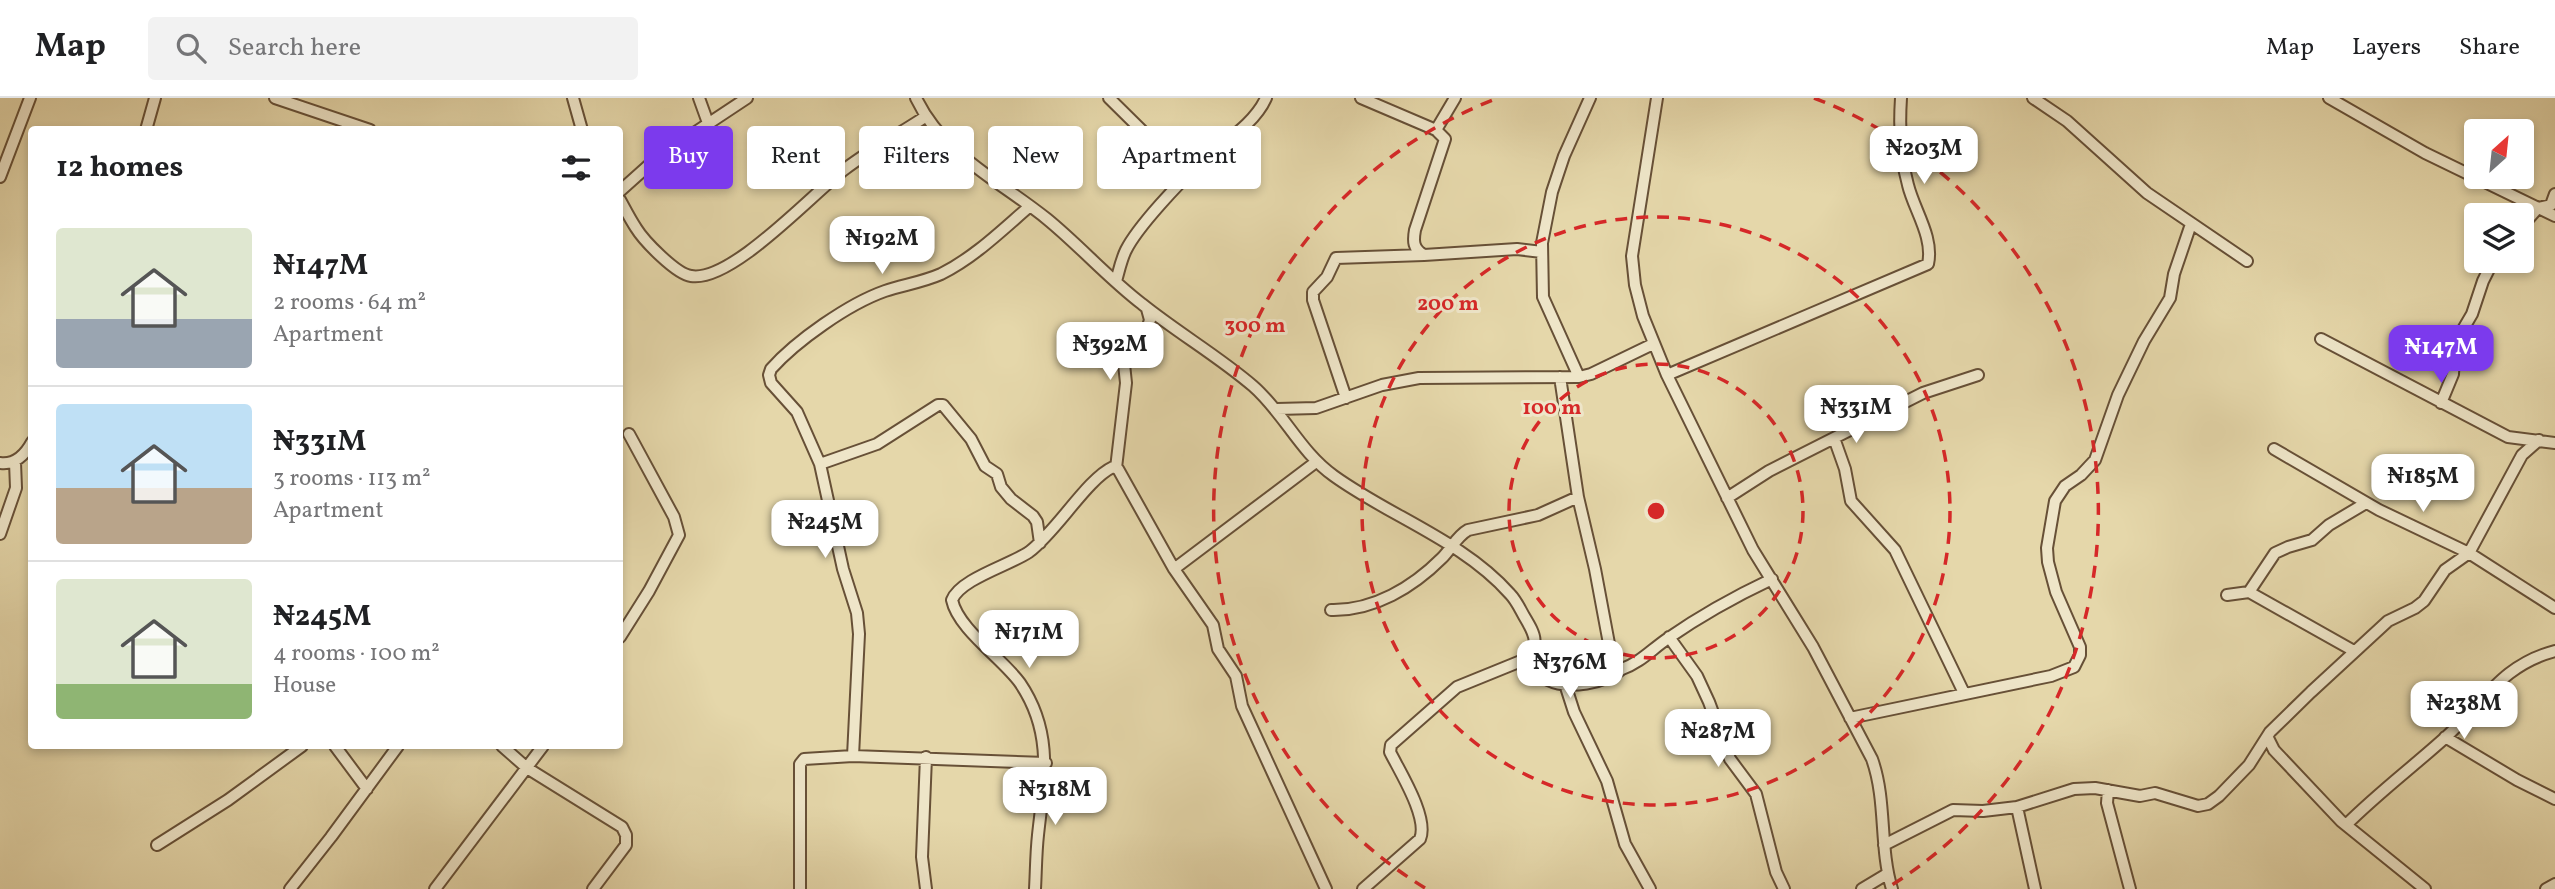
<!DOCTYPE html>
<html lang="en">
<head>
<meta charset="utf-8">
<style>
	body { margin:0; font-family:Vollkorn,serif; background:#f2f2f2; color:#202124; height:100vh; display:flex; flex-direction:column; font-size:26px; white-space:nowrap }
	* { box-sizing:border-box; margin:0 }
	p { font-size:23px; color:#757577 }
	.icon { flex:none; width:38px; height:38px; fill:none; stroke:currentColor; stroke-width:2; stroke-linecap:round; stroke-linejoin:round }
	.map { position:relative; flex:1; overflow:hidden }
	.drawer { position:absolute; left:28px; top:28px; width:595px; height:623px; display:flex; flex-direction:column; background:#fff; border-radius:7px; box-shadow:0 4px 10px #0003 }
	.drawer>* { flex:none }
	.top-card { position:absolute; left:644px; top:28px; width:665px; height:63px; display:flex; gap:14px }
	.needle { width:46px; rotate:27deg }
	.tools { position:absolute; left:2464px; top:21px; display:grid; gap:14px }
	.tools a { display:grid; place-items:center; width:70px; height:70px; border-radius:7px; background:#fff; box-shadow:0 4px 10px #0003; font-size:35px }
	.price { position:absolute; translate:-50% -60px; padding:0 16px; border-radius:14px; background:#fff; color:#222; font-size:23px; line-height:46px; filter:drop-shadow(0 2px 4px #0008) }
	.price::after { content:''; position:absolute; left:50%; top:42px; width:21px; height:16px; margin-left:-10px; background:inherit; clip-path:polygon(0 0,100% 0,50% 100%) }
	.price.active { background:#7c3aed; color:#fff }
	ul { padding:0; list-style:none }
	li { display:flex; align-items:center; gap:21px; height:175px; padding:0 28px }
	li+li { border-top:2px solid #e0e0e0 }
	li span { display:grid; place-items:center; flex:none; width:196px; height:140px; border-radius:7px; color:#555 }
	li>.icon { margin-inline-start:auto }
	span .icon { width:84px; height:84px; fill:#fffc; stroke-width:1 }
	li b { font-size:30px }
	h2 { display:flex; justify-content:space-between; align-items:center; height:84px; padding:0 28px; font-size:30px }
	.chip { padding:0 24px; border-radius:7px; background:#fff; box-shadow:0 4px 10px #0003; font-size:24px; line-height:63px }
	.chip.active { background:#7c3aed; color:#fff }
	header { display:flex; align-items:center; gap:42px; box-sizing:border-box; height:98px; padding:0 35px; background:#fff; border-bottom:2px solid #e0e0e0 }
	header strong { font-size:33px }
	nav { display:flex; gap:38px; margin-inline-start:auto; font-size:24px }
	.search { width:490px; height:63px; background:#f2f2f2; display:flex; align-items:center; gap:18px; box-sizing:border-box; padding:0 24px; border-radius:7px; color:#757577; font-size:26px }
	.map>svg:first-child { display:block }
</style>
</head>
<body>
<header>
<strong>Map</strong>
<div class="search"><svg class="icon" aria-label="search" viewBox="0 0 24 24"><circle cx="10" cy="10" r="6"/><path d="M15 15l6 6"/></svg>Search here</div>
<nav><a>Map</a><a>Layers</a><a>Share</a></nav>
</header>
<div class="map">
<svg width="2555" height="791" viewBox="0 0 2555 791">
	<rect width="100%" height="100%" fill="#e5d7aa"/>
	<filter id="stains"><feTurbulence type="fractalNoise" baseFrequency=".00286" numOctaves="4"/><feColorMatrix values="0 0 0 0 .2 0 0 0 0 .09 0 0 0 0 .02 0 0 0 .5 -.17"/></filter>
	<radialGradient id="worn" r=".72"><stop offset=".6" stop-color="#630" stop-opacity="0"/><stop offset="1" stop-color="#630" stop-opacity=".3"/></radialGradient>
	<g fill="none" stroke-linecap="round" stroke-linejoin="round">
		<!-- minor casing -->
		<g stroke="#675037" stroke-width="14">
			<path id="minor" d="M275,0L370,32
				M573,0L582,32
				M699,0L708,25
				M916,0C943,57 1000,83 1047,121C1080,148 1108,180 1142,206C1178,235 1218,258 1253,288C1284,315 1300,354 1334,378C1391,419 1463,443 1510,496C1516,502 1520,511 1524,518C1536,538 1541,547 1521,563L1457,589L1391,647L1390,654C1400,674 1429,720 1420,741L1363,791
				M1109,0L1188,78
				M1361,0L1436,32
				M1455,0L1436,32L1445,41L1415,132C1413,143 1413,151 1424,157L1517,151L1542,154
				M1657,0L1632,158L1635,187L1643,218L1667,277L1753,452L1813,549L1872,661C1887,703 1879,749 1892,791
				M2033,0L2067,23L2147,95L2247,163
				M2329,0L2425,55L2555,118
				M146,32L155,0
				M0,79L30,0
				M620,93L658,59L747,0
				M620,102C625,111 630,121 636,130C644,143 676,176 691,178C731,185 812,96 845,71C870,52 899,36 925,19
				M2522,128L2538,110L2551,107L2555,96
				M1116,183C1119,173 1121,162 1126,152C1138,128 1180,84 1200,65C1222,45 1254,27 1266,0
				M2321,241L2508,339L2555,345
				M1667,277L1928,166C1934,139 1914,112 1908,87C1900,58 1899,30 1901,0
				M1560,279L1578,399L1595,471L1613,567L1622,571C1641,564 1651,552 1667,541C1700,518 1736,498 1772,481
				M1579,279L1543,199L1542,145L1552,94L1564,58L1590,0
				M1346,300L1313,202V194L1327,179L1336,160L1424,157
				M2441,305L2453,276L2455,245L2472,216L2483,183L2493,163
				M1277,311L1316,310L1382,287L1419,280L1579,279L1591,276L1653,246
				M1834,340L1845,371L1851,403L1895,452L1964,595
				M2274,351L2379,412L2469,455L2555,510
				M0,365C15,367 25,357 32,344
				M820,366L877,346L938,307H943L971,341L985,368L997,376L1001,389L1011,401L1033,418L1037,424L1040,445
				M1116,370L1126,285L1122,247L1125,242L1147,231L1150,222L1147,211
				M1727,400L1769,373L1923,295L1978,277
				M0,436L16,390L15,364
				M1174,471L1316,364
				M2249,494L2275,455L2288,449L2312,442L2329,427L2366,405
				M2227,497L2249,494L2354,553
				M1331,512C1374,513 1413,489 1442,460C1451,451 1457,438 1468,432L1538,417L1578,399
				M620,539L649,493L679,437L674,419L629,336
				M1669,539L1697,578L1709,604L1730,661L1756,696L1776,774L1784,791
				M1521,563C1529,569 1538,577 1548,582C1568,592 1606,585 1622,571
				M1565,586L1574,614L1607,683L1625,746L1650,791
				M1850,620L2051,578L2074,569L2080,557V549L2056,494L2048,464L2047,450L2055,403L2065,388L2081,377L2095,362L2118,297L2144,243L2170,200L2174,176L2191,126
				M2445,639L2517,682L2555,701
				M2268,640L2274,652L2341,723L2425,791
				M335,648L367,691
				M502,648L527,670L622,729L626,737V747L593,791
				M853,658L859,536L857,515L843,471L820,366L797,314L771,285L769,277L771,271C796,243 848,206 885,193C903,187 923,184 941,176C975,159 1002,132 1030,108
				M2108,692L2107,705L2130,791
				M2017,709L2035,791
				M2346,727C2378,695 2414,668 2447,638C2485,603 2502,567 2555,553
				M157,747L228,702L302,648
				M1884,747L1953,712L1983,713L2017,709L2074,691L2095,690L2140,698L2155,695L2198,708L2208,706L2219,698L2249,667L2270,634L2311,594L2388,523L2415,510L2424,503L2445,472L2469,455L2522,357L2539,342
				M290,791L331,739L398,648
				M435,791L543,648
				M800,791V666L804,661L853,658L1046,665
				M926,791L922,759L926,659
				M1035,791C1036,773 1036,755 1038,737C1044,682 1054,635 1020,585C1003,561 958,531 952,502C960,481 1010,467 1029,454C1057,433 1087,381 1113,369L1118,371L1174,471L1213,527L1218,551L1236,578L1242,608L1326,791
				M1862,791L1887,776
				M2546,791L2555,786"/>
		</g>
		<!-- minor -->
		<use href="#minor" stroke="#eee5c8" stroke-width="10"/>
	</g>
	<!-- distance rings -->
	<g fill="none" stroke="#d62828" stroke-width="3.5" stroke-dasharray="12 9">
		<circle cx="1656" cy="413" r="147"/>
		<circle cx="1656" cy="413" r="294"/>
		<path d="M1425 790A442 442 0 0 1 1498 0M1814 0A442 442 0 0 1 1887 790"/>
	</g>
	<circle cx="1656" cy="413" r="10" fill="#d62828" stroke="#eee5c8" stroke-width="3.5"/>
	<g font-size="21" text-anchor="middle" font-weight="bold" fill="#d62828" stroke="#eee5c8" stroke-width="6" stroke-linejoin="round" paint-order="stroke">
		<text x="1448" y="212">200 m</text>
		<text x="1255" y="234">300 m</text>
		<text x="1552" y="316">100 m</text>
	</g>
	<rect width="100%" height="100%" filter="url(#stains)"/>
	<rect width="100%" height="100%" fill="url(#worn)"/>
</svg>
<div class="tools">
<a><svg class="needle" viewBox="-14 -14 28 28"><path d="M0-13l5 13h-10z" fill="#e53935"/><path d="M0 13l5-13h-10z" fill="#757577"/></svg></a>
<a><svg class="icon" aria-label="layers" viewBox="0 0 24 24"><path d="M12 4l9 5-9 5-9-5zM3 14l9 5 9-5"/></svg></a>
</div>
<b class="price" style="left:1924px;top:88px">₦203M</b>
<b class="price" style="left:882px;top:178px">₦192M</b>
<b class="price" style="left:1110px;top:284px">₦392M</b>
<b class="price active" style="left:2441px;top:287px">₦147M</b>
<b class="price" style="left:1856px;top:347px">₦331M</b>
<b class="price" style="left:2423px;top:416px">₦185M</b>
<b class="price" style="left:825px;top:462px">₦245M</b>
<b class="price" style="left:1029px;top:572px">₦171M</b>
<b class="price" style="left:1570px;top:602px">₦376M</b>
<b class="price" style="left:2464px;top:643px">₦238M</b>
<b class="price" style="left:1718px;top:671px">₦287M</b>
<b class="price" style="left:1055px;top:729px">₦318M</b>
<div class="top-card">
<a class="chip active">Buy</a>
<a class="chip">Rent</a>
<a class="chip">Filters</a>
<a class="chip">New</a>
<a class="chip">Apartment</a>
</div>
<section class="drawer">
<h2>12 homes<svg class="icon" aria-label="filters" viewBox="0 0 24 24"><path d="M4 7h16M4 17h16"/><circle cx="9" cy="7" r="2"/><circle cx="15" cy="17" r="2"/></svg></h2>
<ul>
<li><span style="background:linear-gradient(#dfe7d0 65%,#9aa5b1 0)"><svg class="icon" aria-label="home" viewBox="0 0 24 24"><path d="M3 11l9-7 9 7M6 9v11h12V9"/></svg></span><div><b>₦147M</b><p>2 rooms · 64 m²</p><p>Apartment</p></div></li>
<li><span style="background:linear-gradient(#bfe0f5 60%,#b9a48a 0)"><svg class="icon" aria-label="home" viewBox="0 0 24 24"><path d="M3 11l9-7 9 7M6 9v11h12V9"/></svg></span><div><b>₦331M</b><p>3 rooms · 113 m²</p><p>Apartment</p></div></li>
<li><span style="background:linear-gradient(#dfe7d0 75%,#8fb573 0)"><svg class="icon" aria-label="home" viewBox="0 0 24 24"><path d="M3 11l9-7 9 7M6 9v11h12V9"/></svg></span><div><b>₦245M</b><p>4 rooms · 100 m²</p><p>House</p></div></li>
</ul>
</section>
</div>
</body>
</html>
